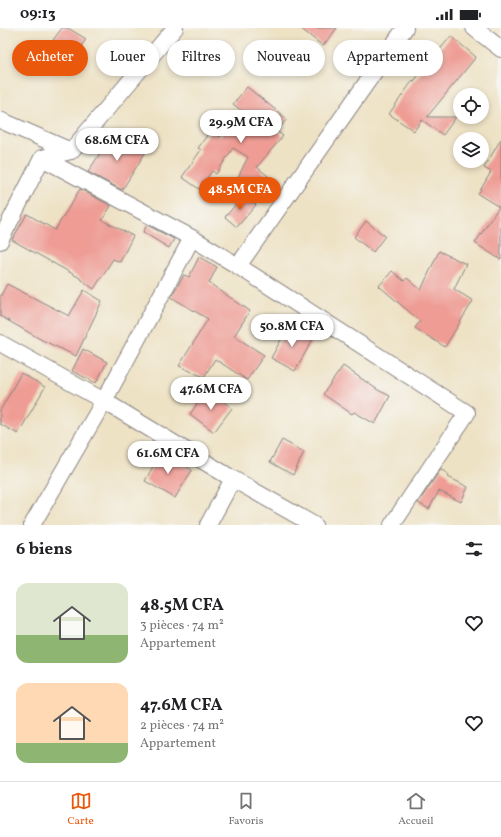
<!DOCTYPE html>
<html lang="fr">
<head>
<meta charset="utf-8">
<style>
	body { margin:0; font-family:Vollkorn,serif; background:#f2f2f2; color:#202124; height:100vh; display:flex; flex-direction:column; font-size:15px; white-space:nowrap }
	* { box-sizing:border-box; margin:0 }
	p { font-size:13px; color:#757577 }
	.icon { flex:none; width:22px; height:22px; fill:none; stroke:currentColor; stroke-width:2; stroke-linecap:round; stroke-linejoin:round }
	.map { position:relative; height:497px; overflow:hidden }
	.details { display:flex; flex-direction:column; background:#fff; flex:1 }
	.details>* { flex:none }
	.hud { position:absolute; left:12px; top:12px; width:477px; height:36px; display:flex; gap:8px }
	.buttons { position:absolute; left:453px; top:60px; display:grid; gap:8px }
	.buttons a { display:grid; place-items:center; width:36px; height:36px; border-radius:50%; background:#fff; box-shadow:0 2px 6px #0003; font-size:20px }
	.price { position:absolute; translate:-50% -34px; padding:0 9px; border-radius:14px; background:#fff; color:#222; font-size:13px; line-height:26px; filter:drop-shadow(0 1px 2px #0008) }
	.price::after { content:''; position:absolute; left:50%; top:24px; width:12px; height:9px; margin-left:-6px; background:inherit; clip-path:polygon(0 0,100% 0,50% 100%) }
	.price.current { background:#ea580c; color:#fff }
	ul { padding:0; list-style:none }
	li { display:flex; align-items:center; gap:12px; height:100px; padding:0 16px }
	li span { display:grid; place-items:center; flex:none; width:112px; height:80px; border-radius:12px; color:#555 }
	li>.icon { margin-inline-start:auto }
	span .icon { width:48px; height:48px; fill:#fffc; stroke-width:1 }
	li b { font-size:17px }
	h2 { display:flex; justify-content:space-between; align-items:center; height:48px; padding:0 16px; font-size:17px }
	.tag { padding:0 14px; border-radius:18px; background:#fff; box-shadow:0 2px 6px #0003; font-size:14px; line-height:36px }
	.tag.current { background:#ea580c; color:#fff }
	.status { display:flex; justify-content:space-between; align-items:center; height:28px; padding:0 20px; background:#fff; direction:ltr }
	.status svg { height:11px; fill:currentColor }
	.dock { display:flex; justify-content:space-around; align-items:center; height:56px; border-top:1px solid #e0e0e0; background:#fff; font-size:11px; color:#757577 }
	.dock a { display:grid; justify-items:center; gap:2px }
	.dock .current { color:#ea580c }
	.map>svg:first-child { display:block }
</style>
</head>
<body>
<div class="status"><b>09:13</b><svg viewBox="0 0 49 12"><path d="M0 12V9h3v3zM5 12V6h3v6zM10 12V3h3v9zM15 12V0h3v12zM26 1h20v11H26zM47 4h2v5h-2z"/></svg></div>
<div class="map">
<svg width="501" height="497" viewBox="0 0 501 497">
	<rect width="100%" height="100%" fill="#f6f6f2"/>
	<filter id="ink" filterUnits="userSpaceOnUse"><feTurbulence type="fractalNoise" baseFrequency=".025" numOctaves="2"/><feDisplacementMap in="SourceGraphic" scale="8" xChannelSelector="R" yChannelSelector="G"/><feConvolveMatrix kernelMatrix="1 2 1 2 8 2 1 2 1" color-interpolation-filters="sRGB"/></filter>
	<filter id="wash" filterUnits="userSpaceOnUse"><feTurbulence type="fractalNoise" baseFrequency=".012" numOctaves="4" result="noise"/><feDisplacementMap in="SourceGraphic" scale="16" xChannelSelector="R" yChannelSelector="G"/><feGaussianBlur stdDeviation="0.9" result="paint"/><feColorMatrix in="noise" values="0 0 0 0 0 0 0 0 0 0 0 0 0 0 0 0 0 1.4 0 .05"/><feComposite in="paint" operator="in"/></filter>
	<g filter="url(#wash)">
		<rect width="100%" height="100%" fill="#eee2c5"/>
		<g id="blocks">
			<!-- building -->
			<path fill="#ee9c94" d="M62,0H68L86,11L76,27L53,12Z
				M300,0H337L323,18Z
				M451,8L476,29L427,89H456L443,107L422,92L414,103L389,86L413,52L414,53Z
				M247,59L287,91L277,103L283,108L257,139L268,148L250,172L233,159L248,129L233,120L216,146L212,143L199,161L182,149L201,122L198,120L211,102L220,109L242,83L233,76Z
				M113,105L145,125L122,162L88,144Z
				M501,111V232L475,215L499,179L478,166L491,144L484,140Z
				M80,161L111,178L102,192L133,208L120,234L113,231L94,261L80,251V250L12,212L27,186L55,202Z
				M244,167L256,177L237,199L225,189Z
				M366,193L385,208L373,224L354,209Z
				M147,197L174,211L169,220L143,204Z
				M439,223L466,236L454,261L473,273L445,319L415,300L420,293L379,258L392,243L404,253L407,250L421,262Z
				M199,229L217,239L209,255L250,283L234,308L264,327L247,352L215,331L204,349L179,338L208,291L171,269L184,247L189,249Z
				M7,256L69,288L84,262L102,273L76,328L42,312L0,288V269Z
				M289,297L313,311L295,343L271,330Z
				M83,321L107,334L96,355L72,343Z
				M343,338L378,362L390,368L375,396L354,384L352,386L323,366Z
				M21,345L45,359L18,406L0,396V383Z
				M208,361L232,380L214,404L190,386Z
				M282,412L304,424L293,447L270,434Z
				M161,424L192,442L175,470L145,453Z
				M441,441L449,447L448,449L468,459L461,474L439,463L429,481L418,475Z"/>
		</g>
	</g>
	<g filter="url(#ink)">
		<use href="#blocks" fill-opacity="0" stroke="#888280" stroke-width="1"/>
		<g fill="none" stroke-linecap="round" stroke-linejoin="round">
			<!-- minor casing -->
			<g stroke="#888280" stroke-width="18">
				<path id="minor" d="M474,0L501,21
					M0,92L71,123
					M42,130L192,210
					M0,213L42,130L71,123L175,0
					M238,238L467,385L392,497
					M0,315L104,373L233,451L314,497
					M32,497L104,373L192,210L238,238L405,0
					M208,497L233,451"/>
			</g>
			<!-- minor -->
			<use href="#minor" stroke="#fff" stroke-width="16"/>
		</g>
	</g>
</svg>
<div class="buttons">
<a><svg class="icon" aria-label="locate" viewBox="0 0 24 24"><circle cx="12" cy="12" r="6"/><path d="M12 2v4M12 18v4M2 12h4M18 12h4"/></svg></a>
<a><svg class="icon" aria-label="layers" viewBox="0 0 24 24"><path d="M12 4l9 5-9 5-9-5zM3 14l9 5 9-5"/></svg></a>
</div>
<b class="price" style="left:241px;top:116px">29.9M CFA</b>
<b class="price" style="left:117px;top:134px">68.6M CFA</b>
<b class="price current" style="left:240px;top:183px">48.5M CFA</b>
<b class="price" style="left:292px;top:320px">50.8M CFA</b>
<b class="price" style="left:211px;top:383px">47.6M CFA</b>
<b class="price" style="left:168px;top:447px">61.6M CFA</b>
<div class="hud">
<a class="tag current">Acheter</a>
<a class="tag">Louer</a>
<a class="tag">Filtres</a>
<a class="tag">Nouveau</a>
<a class="tag">Appartement</a>
</div>
</div>
<section class="details">
<h2>6 biens<svg class="icon" aria-label="filters" viewBox="0 0 24 24"><path d="M4 7h16M4 17h16"/><circle cx="9" cy="7" r="2"/><circle cx="15" cy="17" r="2"/></svg></h2>
<ul>
<li><span style="background:linear-gradient(#dfe7d0 65%,#8fb573 0)"><svg class="icon" aria-label="home" viewBox="0 0 24 24"><path d="M3 11l9-7 9 7M6 9v11h12V9"/></svg></span><div><b>48.5M CFA</b><p>3 pièces · 74 m²</p><p>Appartement</p></div><svg class="icon" aria-label="heart" viewBox="0 0 24 24"><path d="M12 20l-8-8c-3-5 5-10 8-4 3-6 11-1 8 4z"/></svg></li>
<li><span style="background:linear-gradient(#ffd9b3 75%,#8fb573 0)"><svg class="icon" aria-label="home" viewBox="0 0 24 24"><path d="M3 11l9-7 9 7M6 9v11h12V9"/></svg></span><div><b>47.6M CFA</b><p>2 pièces · 74 m²</p><p>Appartement</p></div><svg class="icon" aria-label="heart" viewBox="0 0 24 24"><path d="M12 20l-8-8c-3-5 5-10 8-4 3-6 11-1 8 4z"/></svg></li>
</ul>
</section>
<nav class="dock">
<a class="current"><svg class="icon" aria-label="map" viewBox="0 0 24 24"><path d="M3 6l6-2 6 2 6-2v14l-6 2-6-2-6 2zM9 4v14M15 6v14"/></svg>Carte</a>
<a><svg class="icon" aria-label="saved" viewBox="0 0 24 24"><path d="M7 4h10v16l-5-4-5 4z"/></svg>Favoris</a>
<a><svg class="icon" aria-label="home" viewBox="0 0 24 24"><path d="M3 11l9-7 9 7M6 9v11h12V9"/></svg>Accueil</a>
</nav>
</body>
</html>
